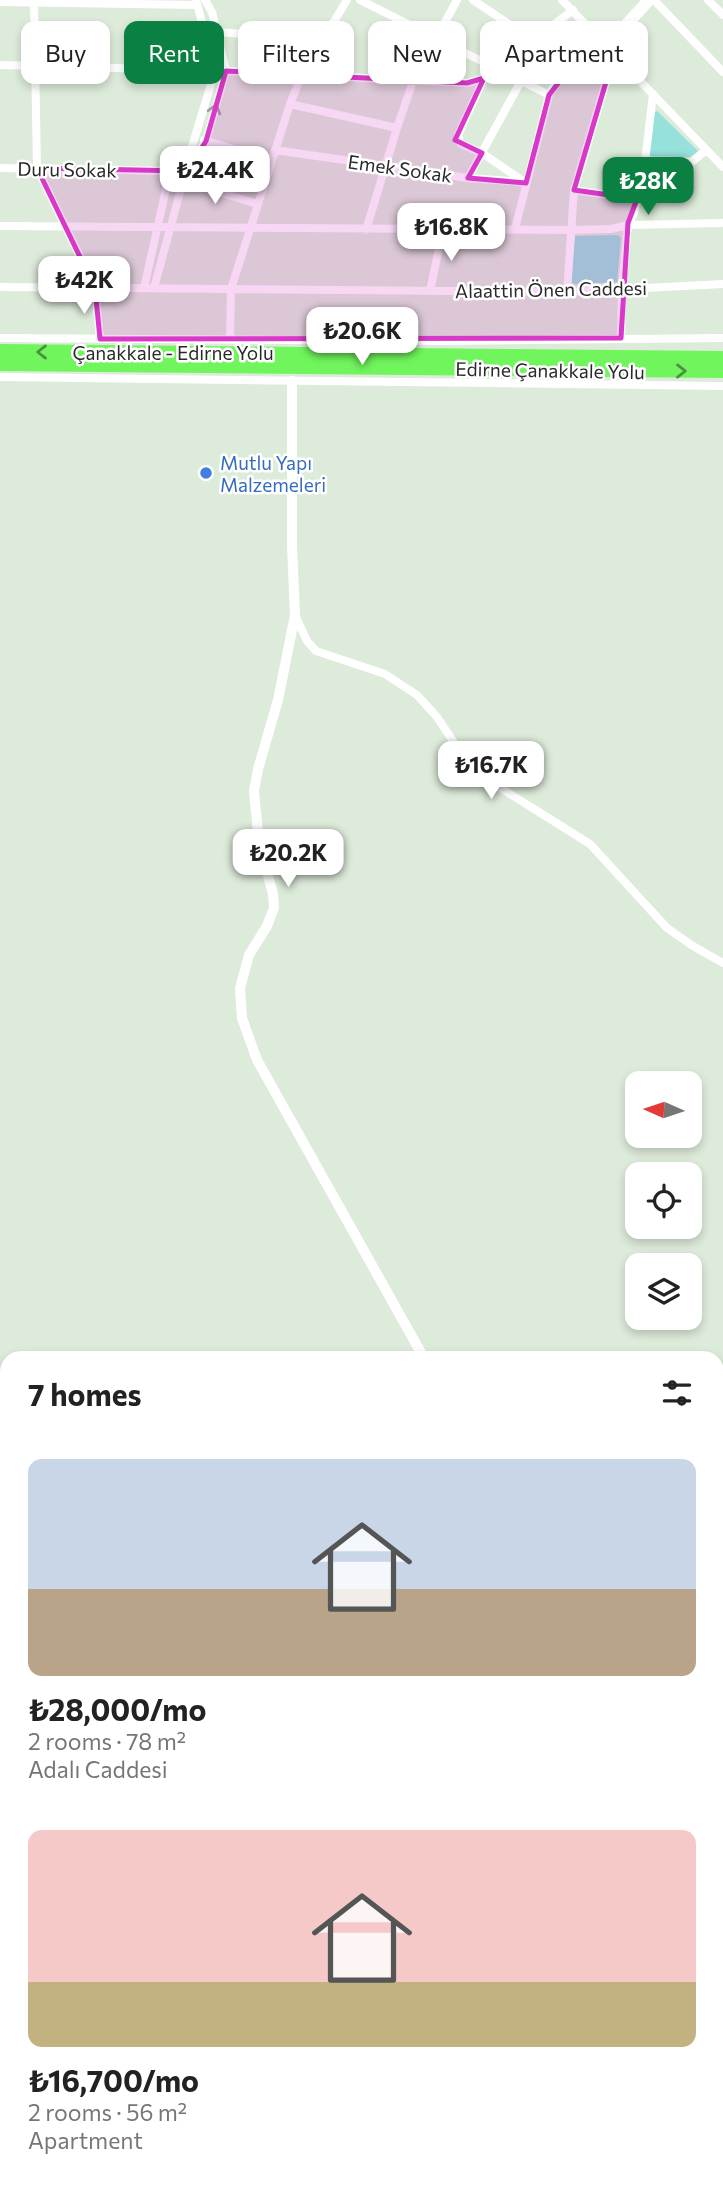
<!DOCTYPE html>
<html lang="en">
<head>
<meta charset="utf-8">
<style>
	body { margin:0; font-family:Commissioner,sans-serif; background:#f2f2f2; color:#222; height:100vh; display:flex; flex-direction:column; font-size:26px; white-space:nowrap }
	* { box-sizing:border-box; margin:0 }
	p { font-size:23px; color:#767676 }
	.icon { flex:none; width:38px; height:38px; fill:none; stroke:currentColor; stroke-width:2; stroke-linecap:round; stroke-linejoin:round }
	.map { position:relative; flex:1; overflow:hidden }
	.panel { position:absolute; left:0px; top:1351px; width:724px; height:840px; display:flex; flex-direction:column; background:#fff; border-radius:21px 21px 0 0; box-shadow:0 4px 10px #0003 }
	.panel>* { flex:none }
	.guide { position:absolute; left:21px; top:21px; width:682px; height:63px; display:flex; gap:14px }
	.needle { width:46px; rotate:273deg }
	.tools { position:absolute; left:625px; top:1071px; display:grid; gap:14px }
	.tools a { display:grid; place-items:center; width:77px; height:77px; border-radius:14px; background:#fff; box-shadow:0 4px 10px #0003; font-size:35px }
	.price { position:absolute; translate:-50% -60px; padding:0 16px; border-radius:14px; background:#fff; color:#222; font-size:23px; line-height:46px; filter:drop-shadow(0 2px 4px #0008) }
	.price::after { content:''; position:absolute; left:50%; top:42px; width:21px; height:16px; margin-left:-10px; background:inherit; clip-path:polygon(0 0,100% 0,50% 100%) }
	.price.active { background:#0b8043; color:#fff }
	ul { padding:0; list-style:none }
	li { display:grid; align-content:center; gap:14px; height:371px; padding:0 28px }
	li span { display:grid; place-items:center; height:217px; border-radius:14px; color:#555 }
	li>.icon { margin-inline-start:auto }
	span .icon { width:126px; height:126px; fill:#fffc; stroke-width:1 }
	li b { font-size:30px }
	h2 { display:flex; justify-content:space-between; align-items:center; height:84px; padding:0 28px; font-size:30px }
	.pill { padding:0 24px; border-radius:14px; background:#fff; box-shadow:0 4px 10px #0003; font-size:24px; line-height:63px }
	.pill.active { background:#0b8043; color:#fff }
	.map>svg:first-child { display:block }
</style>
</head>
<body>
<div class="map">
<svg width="723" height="2191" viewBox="0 0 723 2191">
	<rect width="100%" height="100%" fill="#ddebda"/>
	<!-- green -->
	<path fill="#97e1dd" d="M657,111L698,151L690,157L649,156L654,113Z
		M618,235L621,238L617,282L574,284L571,282L575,236Z"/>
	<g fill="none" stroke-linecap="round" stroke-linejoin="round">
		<!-- minor -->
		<path stroke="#fff" stroke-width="8" d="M34,0L37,168L95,288L100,339
			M360,0L549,95
			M473,0L534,41
			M562,0L723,167
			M654,0L723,72
			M708,0L723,15
			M0,2L197,5
			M217,32L322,40
			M0,65L226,71L467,83L484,78
			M290,104L397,128
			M204,140L271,161
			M275,150L468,178L522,182
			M645,162H692L706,150
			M0,168L175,171L183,181L257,204
			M468,178L521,81
			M526,183L482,153L461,144L458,135L484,78L573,10
			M574,190L637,199
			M0,226L570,230L611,229L628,225L723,223
			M515,229L549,95L565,67L595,35
			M366,230L397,128L413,81L457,0
			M0,287L567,292L723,284
			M144,288L166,189C172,173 183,165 191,150L215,71L196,0
			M154,288L183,181L191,163L206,141L226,71L212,12L205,0
			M430,291L443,229
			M567,292L574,190L614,55
			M0,338L441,341L723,338
			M621,338L622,288L628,225L634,213L645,162L653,94
			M230,339L231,289L290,104L302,74L347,0
			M0,377L723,386
			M295,615L307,641L316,651L385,674L417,695L437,717L465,759L483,777L590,844L667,928L693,946L723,963"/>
		<!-- tertiary -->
		<path stroke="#fff" stroke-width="10" d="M292,381V546L295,615L278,700L258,769L254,791L259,843L273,894L274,908L267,926L249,955L240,988L242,1018L257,1060L424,1358
			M683,2191L684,2184"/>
		<!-- secondary -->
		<path stroke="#fff" stroke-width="12" d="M606,47L649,0"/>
		<!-- trunk -->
		<path stroke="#70f55c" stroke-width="14" d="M0,351L723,358
			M0,364L723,371"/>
	</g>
	<!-- one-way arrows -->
	<defs><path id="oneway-chevron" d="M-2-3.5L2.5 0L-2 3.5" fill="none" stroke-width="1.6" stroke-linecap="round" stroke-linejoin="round" transform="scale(1.75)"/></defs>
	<use stroke="#9f9f9f" href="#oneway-chevron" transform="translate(215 109) rotate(-74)"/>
	<g stroke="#4c8f42">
		<use href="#oneway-chevron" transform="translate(42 352) rotate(-180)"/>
		<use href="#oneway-chevron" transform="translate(681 371)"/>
	</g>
	<!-- marked area -->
	<path fill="#d839c8" fill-opacity="0.2" stroke="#d839c8" stroke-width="5" stroke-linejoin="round" d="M595,35L614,55L574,190L637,199L628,223L621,338L100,339L95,288L37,168L187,171L206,141L226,71L467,83L484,78L455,140L482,153L468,178L526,183L549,95Z"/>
	<!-- markers -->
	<circle fill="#3f7fe0" stroke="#fff" stroke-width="2.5" cx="206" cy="473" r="7"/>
	<g text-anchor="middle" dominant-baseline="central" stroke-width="5" stroke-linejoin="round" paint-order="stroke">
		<!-- street labels -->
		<g font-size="19" fill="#292929" stroke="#fff">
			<text transform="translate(400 168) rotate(8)">Emek Sokak</text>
			<text transform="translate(67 169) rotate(1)">Duru Sokak</text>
			<text transform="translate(551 289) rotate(-1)">Alaattin Önen Caddesi</text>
			<text x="173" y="352">Çanakkale - Edirne Yolu</text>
			<text transform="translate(550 370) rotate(1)">Edirne Çanakkale Yolu</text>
		</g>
		<!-- shop labels -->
		<g font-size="19" fill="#366cbe" stroke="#fff" text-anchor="start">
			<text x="220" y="462">Mutlu Yapı<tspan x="220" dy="22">Malzemeleri</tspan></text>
		</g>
	</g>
</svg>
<div class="tools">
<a><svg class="needle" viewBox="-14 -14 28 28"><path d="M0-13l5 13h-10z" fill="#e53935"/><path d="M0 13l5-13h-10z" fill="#767676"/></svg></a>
<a><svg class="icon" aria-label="locate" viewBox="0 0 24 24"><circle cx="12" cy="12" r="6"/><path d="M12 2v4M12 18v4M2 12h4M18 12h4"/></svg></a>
<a><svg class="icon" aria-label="layers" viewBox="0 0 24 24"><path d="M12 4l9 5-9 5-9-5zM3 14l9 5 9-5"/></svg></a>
</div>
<b class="price" style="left:215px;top:206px">₺24.4K</b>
<b class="price active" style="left:648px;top:217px">₺28K</b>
<b class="price" style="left:451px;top:263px">₺16.8K</b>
<b class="price" style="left:84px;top:316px">₺42K</b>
<b class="price" style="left:362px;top:367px">₺20.6K</b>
<b class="price" style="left:491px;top:801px">₺16.7K</b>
<b class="price" style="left:288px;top:889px">₺20.2K</b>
<div class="guide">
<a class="pill">Buy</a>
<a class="pill active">Rent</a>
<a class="pill">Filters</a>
<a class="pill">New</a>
<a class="pill">Apartment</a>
</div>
<section class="panel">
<h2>7 homes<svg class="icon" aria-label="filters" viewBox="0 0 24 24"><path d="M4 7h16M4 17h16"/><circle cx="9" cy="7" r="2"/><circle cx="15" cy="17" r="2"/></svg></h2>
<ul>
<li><span style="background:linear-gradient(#c9d6e8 60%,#b9a48a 0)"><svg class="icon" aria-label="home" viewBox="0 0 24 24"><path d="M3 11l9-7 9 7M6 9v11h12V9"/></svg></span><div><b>₺28,000/mo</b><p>2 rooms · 78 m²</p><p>Adalı Caddesi</p></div></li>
<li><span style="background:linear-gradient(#f6c9c9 70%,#c2b280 0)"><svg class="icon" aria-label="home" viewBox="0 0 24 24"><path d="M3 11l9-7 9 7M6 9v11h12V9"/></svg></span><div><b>₺16,700/mo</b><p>2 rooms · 56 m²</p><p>Apartment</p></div></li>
</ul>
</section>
</div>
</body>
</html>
